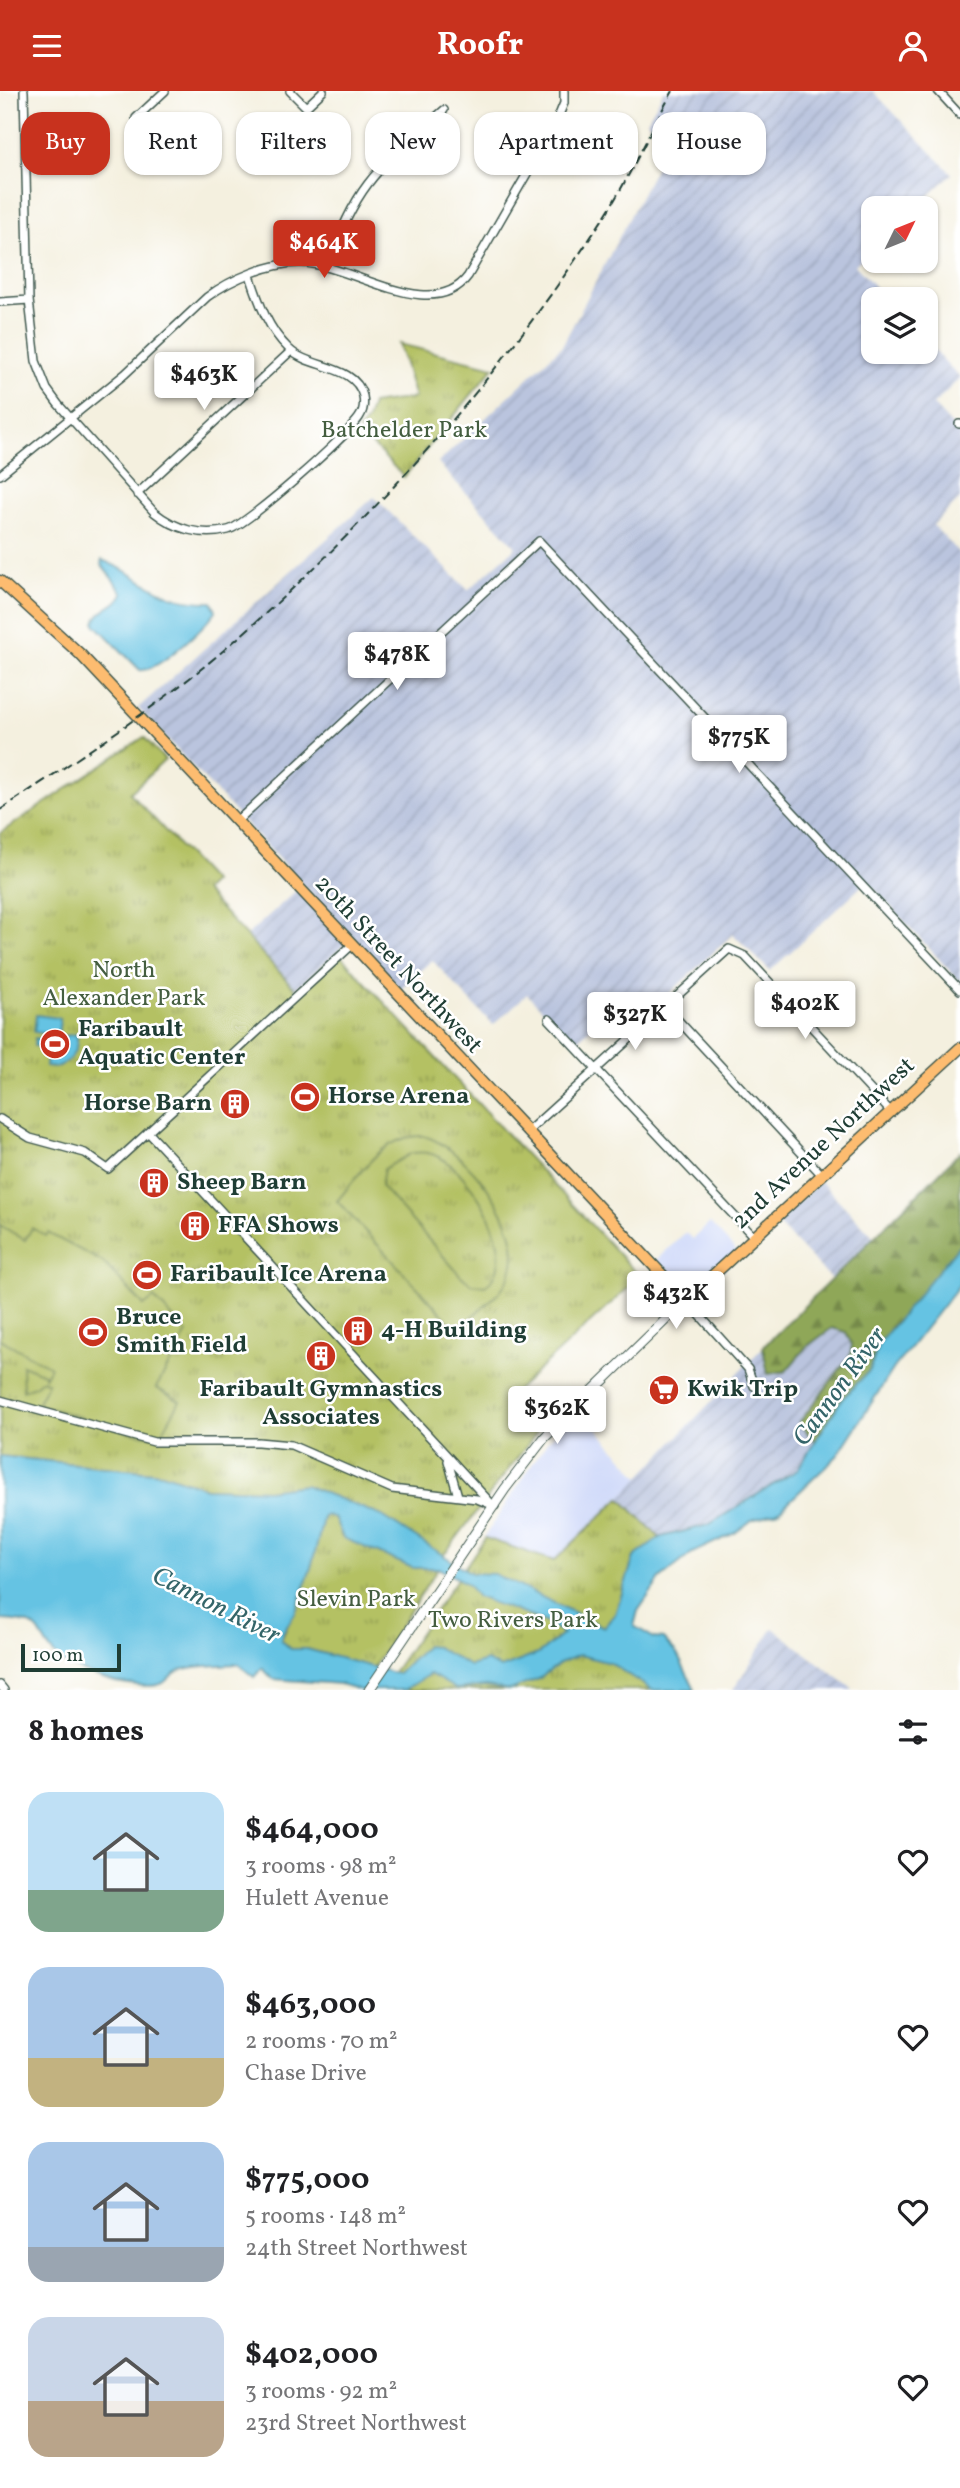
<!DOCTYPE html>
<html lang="en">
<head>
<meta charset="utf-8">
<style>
	body { margin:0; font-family:Vollkorn,serif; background:#f2f2f2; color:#202124; height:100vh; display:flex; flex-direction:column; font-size:26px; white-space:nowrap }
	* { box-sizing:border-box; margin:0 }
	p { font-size:23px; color:#757577 }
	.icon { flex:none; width:38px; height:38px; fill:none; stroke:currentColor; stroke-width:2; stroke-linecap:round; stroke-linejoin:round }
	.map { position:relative; height:1599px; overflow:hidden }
	.panel { display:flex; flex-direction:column; background:#fff; flex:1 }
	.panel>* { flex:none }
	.hud { position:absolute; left:21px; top:21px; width:919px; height:63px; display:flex; gap:14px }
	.needle { width:46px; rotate:47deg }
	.buttons { position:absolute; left:861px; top:105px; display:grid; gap:14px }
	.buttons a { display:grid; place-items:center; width:77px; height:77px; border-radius:14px; background:#fff; box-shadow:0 2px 5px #0004; font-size:35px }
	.scale { position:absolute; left:21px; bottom:18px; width:100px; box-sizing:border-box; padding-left:7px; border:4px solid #1f3d34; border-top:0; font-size:19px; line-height:24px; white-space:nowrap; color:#1f3d34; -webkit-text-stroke:5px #fff; paint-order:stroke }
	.price { position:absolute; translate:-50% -60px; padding:0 16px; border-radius:7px; background:#fff; color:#222; font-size:23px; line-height:46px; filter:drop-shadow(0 2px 4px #0008) }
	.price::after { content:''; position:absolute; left:50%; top:42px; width:21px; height:16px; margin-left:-10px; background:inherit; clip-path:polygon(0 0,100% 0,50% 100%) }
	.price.current { background:#c8321e; color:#fff }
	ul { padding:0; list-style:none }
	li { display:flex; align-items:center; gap:21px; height:175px; padding:0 28px }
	li span { display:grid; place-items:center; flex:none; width:196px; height:140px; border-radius:21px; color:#555 }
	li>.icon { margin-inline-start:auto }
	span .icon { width:84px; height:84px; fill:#fffc; stroke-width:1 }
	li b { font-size:30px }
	h2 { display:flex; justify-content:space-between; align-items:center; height:84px; padding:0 28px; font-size:30px }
	.tag { padding:0 24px; border-radius:21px; background:#fff; box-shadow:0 2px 5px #0004; font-size:24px; line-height:63px }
	.tag.current { background:#c8321e; color:#fff }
	header { display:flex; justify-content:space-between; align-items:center; height:91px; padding:0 28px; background:#c8321e; color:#fff; font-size:32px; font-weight:700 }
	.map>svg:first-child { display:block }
</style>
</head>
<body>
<header><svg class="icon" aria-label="menu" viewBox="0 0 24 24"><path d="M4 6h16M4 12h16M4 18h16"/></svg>Roofr<svg class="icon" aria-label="person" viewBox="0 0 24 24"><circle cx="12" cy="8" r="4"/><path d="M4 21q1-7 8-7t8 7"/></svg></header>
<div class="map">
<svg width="960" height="1599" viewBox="0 0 960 1599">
	<defs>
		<pattern id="industrial-furrows" width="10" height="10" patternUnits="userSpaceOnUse" patternTransform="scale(1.75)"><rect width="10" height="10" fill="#bac4de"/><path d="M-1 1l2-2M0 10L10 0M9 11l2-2" fill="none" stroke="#9fa9bf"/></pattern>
		<pattern id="forest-firs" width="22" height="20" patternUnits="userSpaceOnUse" patternTransform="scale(1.75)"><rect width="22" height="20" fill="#8fa759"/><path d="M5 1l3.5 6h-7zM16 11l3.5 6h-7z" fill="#74894a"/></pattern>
		<pattern id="park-tufts" width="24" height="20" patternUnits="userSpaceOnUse" patternTransform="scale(1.75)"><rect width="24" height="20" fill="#b4c163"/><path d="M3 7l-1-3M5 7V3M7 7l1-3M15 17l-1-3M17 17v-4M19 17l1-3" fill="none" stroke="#929e52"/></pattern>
	</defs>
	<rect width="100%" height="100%" fill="#fff"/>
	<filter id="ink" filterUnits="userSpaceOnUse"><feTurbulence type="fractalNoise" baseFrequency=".0143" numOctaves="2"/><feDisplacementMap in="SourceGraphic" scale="14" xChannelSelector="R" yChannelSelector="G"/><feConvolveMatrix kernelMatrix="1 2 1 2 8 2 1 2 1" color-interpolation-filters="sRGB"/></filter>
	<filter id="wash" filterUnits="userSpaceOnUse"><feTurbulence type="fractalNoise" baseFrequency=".00686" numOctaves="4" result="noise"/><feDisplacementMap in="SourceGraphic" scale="28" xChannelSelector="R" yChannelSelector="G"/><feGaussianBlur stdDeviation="1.57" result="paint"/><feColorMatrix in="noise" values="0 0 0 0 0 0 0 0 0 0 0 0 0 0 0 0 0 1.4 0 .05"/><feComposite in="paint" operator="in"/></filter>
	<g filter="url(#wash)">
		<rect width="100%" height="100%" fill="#f4f0df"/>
		<!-- built -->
		<path fill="#d0daf9" d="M710,1132L740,1164L691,1208L654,1171L686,1141L693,1148Z
			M580,1319L641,1387L554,1470L487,1447L483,1448L547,1351Z"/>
		<!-- industrial -->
		<path fill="url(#industrial-furrows)" d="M664,0H873L952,83L916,117H873V157L855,174L886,208H873V261H926V250L960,287L933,314L960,343V408L933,434L960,463V891L867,790L770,880L733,843L626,943L606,923L575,952L527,903L493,934L432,869L400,898L138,617L374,406L468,499L516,456L438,372L562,255L668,53L647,30Z
			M297,799L346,852L295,898L246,845Z
			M820,1090L874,1146L831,1188L777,1132Z
			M832,1237L846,1240L852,1254L850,1265L799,1332L821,1357L781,1398L669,1456L620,1407L763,1256L768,1283L786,1280L806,1256Z
			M773,1537L854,1599H733Z"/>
		<!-- forest -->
		<path fill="url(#forest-firs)" stroke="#577246" stroke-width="2" d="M960,1061V1153L873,1264L871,1279L842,1308L816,1351L799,1332L850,1265L852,1254L846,1241L832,1237L806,1256L786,1280L768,1283L763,1256Z"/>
		<!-- park -->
		<path fill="url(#park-tufts)" stroke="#6a7f4c" stroke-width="2" d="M399,253L494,276L404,386L359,340L367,329L372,313L415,307Z
			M144,646L165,669L130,702L213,791L204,800L297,900L338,862L640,1186L507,1308L537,1341L443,1465L382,1425L305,1394L267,1399L206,1397L162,1382L0,1365V742Z
			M620,1407L669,1456L619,1546L681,1599H381L485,1447L554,1470Z
			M327,1424L335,1428L344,1447L413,1477H438L373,1577L307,1558H291L281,1549L303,1501L323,1426Z"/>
		<!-- garden -->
		<path fill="#b4c163" stroke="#6a7f4c" stroke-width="2" fill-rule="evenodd" d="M424,1045C466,1057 528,1136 511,1181C502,1206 476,1221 456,1238L337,1110C361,1082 383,1043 424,1045ZM412,1062C422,1061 430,1061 439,1066C471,1081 525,1167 485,1195L471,1193L460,1184L381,1095L384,1078Z
			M0,1134L25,1149L32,1137L46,1145L48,1142L103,1171L144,1215L154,1207L187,1242L156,1297L180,1310L160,1346L129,1341L40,1314L38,1311L48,1292L42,1289L35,1295L23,1299L22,1274L44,1283V1287L50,1276L0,1248Z"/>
		<!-- water -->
		<path fill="#65c3e3" stroke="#42808c" stroke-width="2" fill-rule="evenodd" d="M102,469C145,485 158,512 212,511L216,520C205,535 157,582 140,579L95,533C97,517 117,517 123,502L101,473Z
			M36,924L60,927L58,946L77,943C79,962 66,979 46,976L48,957L34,955L35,947L48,948L49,943L34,941Z
			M960,1153V1193L894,1277L837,1365L778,1421L752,1429L735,1442L692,1462L660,1488L638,1520L634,1535L654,1547L663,1548L677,1563L695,1599H652L610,1572L579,1564L560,1572L539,1588L510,1599L486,1595L456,1598L430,1583L404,1599H360L340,1593L273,1588L262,1577L254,1586L238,1573C220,1574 198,1574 180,1579C172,1582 169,1588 163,1592C151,1598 129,1593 115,1591C104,1588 69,1576 61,1570C32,1545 51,1530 0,1529V1365L162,1382L206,1397L267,1399L305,1394L382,1425L471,1482L494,1483L604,1536L615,1523L634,1466L661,1446L708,1434L797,1379L842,1308L870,1279L879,1252ZM327,1424L335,1428L343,1447L413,1477H438L466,1492L477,1506L548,1532L563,1543L538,1563L501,1577L486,1570L470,1575L436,1556L426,1555L398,1583L307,1558H291L281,1549C281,1539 292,1530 296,1520C308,1490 317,1458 323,1426Z"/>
	</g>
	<g filter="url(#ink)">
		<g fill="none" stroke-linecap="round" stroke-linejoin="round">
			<!-- minor casing -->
			<g stroke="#3f584e" stroke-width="10">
				<path id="minor" d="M24,0L29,209L36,270L47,298L58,313L154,421C175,438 201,446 228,439C247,434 350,343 360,325C364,319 364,311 363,305C355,273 309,278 289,258C268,238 259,212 250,184
					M290,0L306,16L323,0
					M938,0L960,24
					M136,27L165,0
					M328,176C355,92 381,75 444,19
					M0,211L29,209
					M959,333H960
					M0,384L125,283L207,206C231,188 271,171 302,172C351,173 432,234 468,185L555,34L564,12V0
					M137,403L291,260
					M236,731L539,450L960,899
					M665,915L822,1084
					M549,928L754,1146
					M0,1028L30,1047L85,1062L108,1078L351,855
					M148,1041L489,1410
					M527,1041L729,858L745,865L891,1021
					M686,1209L748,1278L754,1295
					M0,1309L154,1351H258L291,1354L392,1398L477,1408L495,1415
					M448,1370L458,1405
					M0,1594L4,1599"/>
			</g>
			<!-- tertiary casing -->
			<g stroke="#3f584e" stroke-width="11">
				<path id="tertiary" d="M369,1599L505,1398L545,1346L686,1209"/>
			</g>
			<!-- trunk casing -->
			<g stroke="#3f584e" stroke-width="13">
				<path id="trunk" d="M0,490L80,563L686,1209L960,957"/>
			</g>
			<!-- minor -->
			<use href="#minor" stroke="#fff" stroke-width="7"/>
			<!-- tertiary -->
			<use href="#tertiary" stroke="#fff" stroke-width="9"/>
			<!-- trunk -->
			<use href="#trunk" stroke="#fdbc6f" stroke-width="10"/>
			<!-- rail -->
			<path stroke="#1f3d34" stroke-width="2" stroke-dasharray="10 5" stroke-linecap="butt" d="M0,719C77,668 155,618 224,559C370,434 500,286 604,126C630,86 649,41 673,0"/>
		</g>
	</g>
	<!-- icons -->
	<defs>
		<g id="stadium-disc" transform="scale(1.575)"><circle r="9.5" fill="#c8321e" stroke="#fff"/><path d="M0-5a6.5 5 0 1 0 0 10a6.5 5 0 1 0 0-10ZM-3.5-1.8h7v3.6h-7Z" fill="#fff"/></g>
		<g id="building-disc" transform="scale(1.575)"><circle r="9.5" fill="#c8321e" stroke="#fff"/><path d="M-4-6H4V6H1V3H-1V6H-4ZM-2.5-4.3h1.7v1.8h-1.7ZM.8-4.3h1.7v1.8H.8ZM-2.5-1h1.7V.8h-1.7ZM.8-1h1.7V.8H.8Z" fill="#fff"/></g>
		<g id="supermarket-disc" transform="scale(1.575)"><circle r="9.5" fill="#c8321e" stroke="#fff"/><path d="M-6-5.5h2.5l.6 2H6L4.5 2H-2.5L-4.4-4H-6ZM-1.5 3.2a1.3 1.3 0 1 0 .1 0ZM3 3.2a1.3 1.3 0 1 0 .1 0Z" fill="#fff"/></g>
	</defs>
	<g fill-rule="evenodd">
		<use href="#stadium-disc" x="55" y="953"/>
		<use href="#stadium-disc" x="305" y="1006"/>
		<use href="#building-disc" x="235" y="1013"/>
		<use href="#building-disc" x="154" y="1092"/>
		<use href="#building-disc" x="195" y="1135"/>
		<use href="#stadium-disc" x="147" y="1184"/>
		<use href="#building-disc" x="358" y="1240"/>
		<use href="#stadium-disc" x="93" y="1241"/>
		<use href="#building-disc" x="321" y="1265"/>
		<use href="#supermarket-disc" x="664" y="1299"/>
	</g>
	<g text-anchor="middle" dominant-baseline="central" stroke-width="5" stroke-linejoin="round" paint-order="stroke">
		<!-- park labels -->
		<g font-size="24" fill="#445e40" stroke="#fff">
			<text x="404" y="340">Batchelder Park</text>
			<text x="124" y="880">North<tspan x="124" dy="28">Alexander Park</tspan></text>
			<text x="356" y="1509">Slevin Park</text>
			<text x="513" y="1530">Two Rivers Park</text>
		</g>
		<!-- street labels -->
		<g font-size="24" fill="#1f3d34" stroke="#fff">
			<text transform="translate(398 874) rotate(47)">20th Street Northwest</text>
			<text transform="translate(824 1053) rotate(-43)">2nd Avenue Northwest</text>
		</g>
		<!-- poi labels -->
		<g font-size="24" font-weight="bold" fill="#1f3d34" stroke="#fff" text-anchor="start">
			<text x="78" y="939">Faribault<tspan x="78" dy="28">Aquatic Center</tspan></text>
			<text x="328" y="1006">Horse Arena</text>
			<text x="212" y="1013" text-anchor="end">Horse Barn</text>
			<text x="177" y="1092">Sheep Barn</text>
			<text x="218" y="1135">FFA Shows</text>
			<text x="170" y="1184">Faribault Ice Arena</text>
			<text x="116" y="1227">Bruce<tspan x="116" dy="28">Smith Field</tspan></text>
			<text x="381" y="1240">4-H Building</text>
			<text x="321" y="1299" text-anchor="middle">Faribault Gymnastics<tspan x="321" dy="28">Associates</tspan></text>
			<text x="687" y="1299">Kwik Trip</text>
		</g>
		<!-- water labels -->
		<g font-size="26" font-style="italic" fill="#346569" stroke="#fff">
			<text transform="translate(840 1296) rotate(-54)">Cannon River</text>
			<text transform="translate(216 1515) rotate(27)">Cannon River</text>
		</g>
	</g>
</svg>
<div class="buttons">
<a><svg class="needle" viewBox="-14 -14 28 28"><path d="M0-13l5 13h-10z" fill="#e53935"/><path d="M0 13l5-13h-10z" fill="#757577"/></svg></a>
<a><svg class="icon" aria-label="layers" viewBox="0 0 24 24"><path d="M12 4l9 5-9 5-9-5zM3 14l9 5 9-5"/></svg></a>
</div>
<div class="scale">100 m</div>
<b class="price current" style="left:324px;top:189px">$464K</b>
<b class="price" style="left:204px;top:321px">$463K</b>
<b class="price" style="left:397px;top:601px">$478K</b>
<b class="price" style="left:739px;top:684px">$775K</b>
<b class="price" style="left:805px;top:950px">$402K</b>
<b class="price" style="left:635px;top:961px">$327K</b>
<b class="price" style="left:676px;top:1240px">$432K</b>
<b class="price" style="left:557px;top:1355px">$362K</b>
<div class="hud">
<a class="tag current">Buy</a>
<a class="tag">Rent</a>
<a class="tag">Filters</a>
<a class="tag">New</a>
<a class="tag">Apartment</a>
<a class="tag">House</a>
</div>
</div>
<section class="panel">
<h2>8 homes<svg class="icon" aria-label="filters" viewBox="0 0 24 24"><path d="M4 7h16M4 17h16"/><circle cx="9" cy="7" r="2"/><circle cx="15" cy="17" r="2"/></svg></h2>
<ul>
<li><span style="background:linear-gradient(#bfe0f5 70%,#7fa58c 0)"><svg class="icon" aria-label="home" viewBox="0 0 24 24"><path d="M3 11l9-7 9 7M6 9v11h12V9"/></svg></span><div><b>$464,000</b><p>3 rooms · 98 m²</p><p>Hulett Avenue</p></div><svg class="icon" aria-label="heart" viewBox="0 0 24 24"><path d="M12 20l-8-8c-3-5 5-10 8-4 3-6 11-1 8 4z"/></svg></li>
<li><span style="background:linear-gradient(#a9c7e8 65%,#c2b280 0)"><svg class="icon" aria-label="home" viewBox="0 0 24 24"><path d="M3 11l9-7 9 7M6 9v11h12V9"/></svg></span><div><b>$463,000</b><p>2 rooms · 70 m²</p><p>Chase Drive</p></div><svg class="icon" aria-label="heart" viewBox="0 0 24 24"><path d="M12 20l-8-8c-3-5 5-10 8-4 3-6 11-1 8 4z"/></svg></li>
<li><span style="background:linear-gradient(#a9c7e8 75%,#9aa5b1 0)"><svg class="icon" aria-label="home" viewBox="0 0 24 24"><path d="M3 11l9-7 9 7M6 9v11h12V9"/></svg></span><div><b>$775,000</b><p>5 rooms · 148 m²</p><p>24th Street Northwest</p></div><svg class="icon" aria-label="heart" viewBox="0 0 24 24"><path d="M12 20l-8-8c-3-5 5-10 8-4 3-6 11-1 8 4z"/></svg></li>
<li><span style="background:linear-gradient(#c9d6e8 60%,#b9a48a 0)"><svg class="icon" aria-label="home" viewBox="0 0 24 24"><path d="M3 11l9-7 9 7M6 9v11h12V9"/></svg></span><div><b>$402,000</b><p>3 rooms · 92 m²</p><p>23rd Street Northwest</p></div><svg class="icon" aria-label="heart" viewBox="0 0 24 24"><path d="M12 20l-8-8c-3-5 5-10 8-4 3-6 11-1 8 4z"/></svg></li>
</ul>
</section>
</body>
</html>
